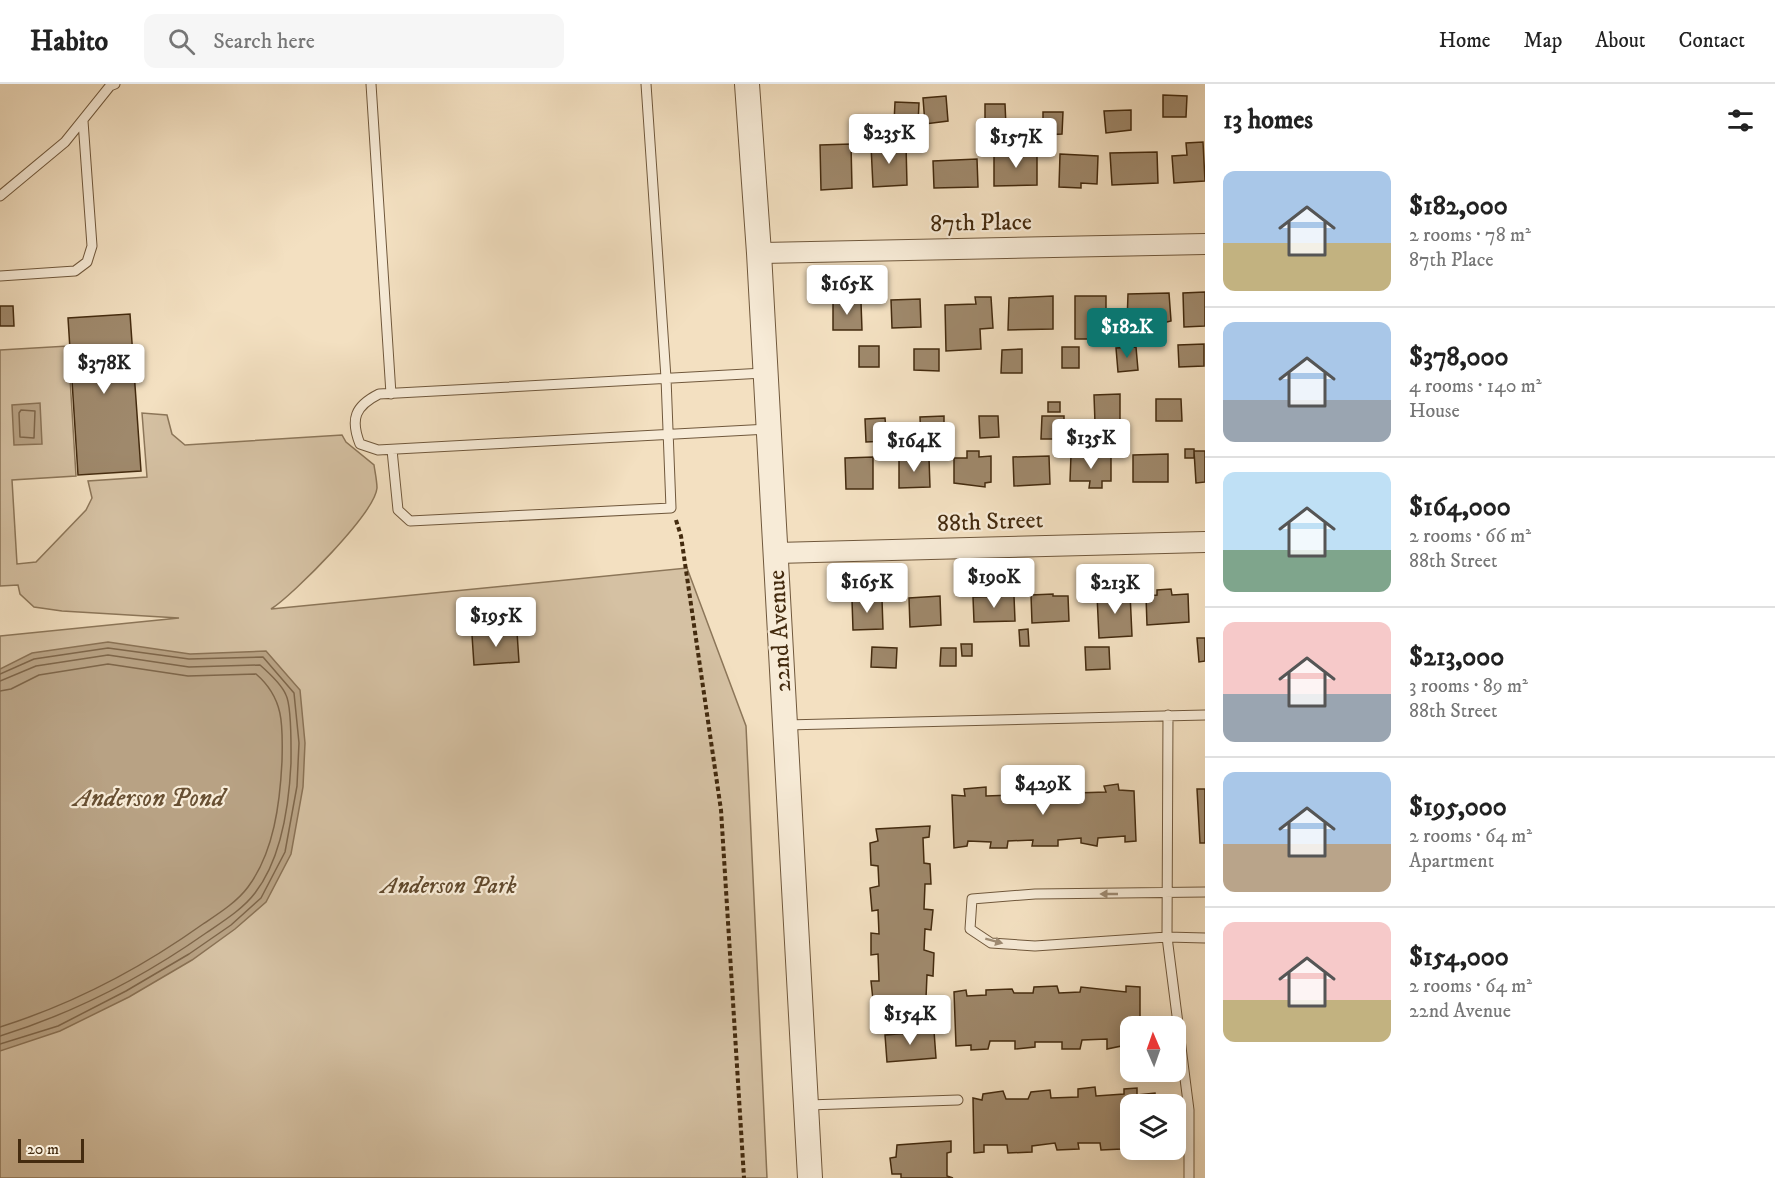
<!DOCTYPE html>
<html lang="en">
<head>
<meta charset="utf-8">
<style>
	body { margin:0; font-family:"IM FELL DW Pica",serif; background:#f6f6f6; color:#222; height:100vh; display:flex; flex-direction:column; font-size:22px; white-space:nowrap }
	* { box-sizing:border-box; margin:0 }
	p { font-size:20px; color:#767676 }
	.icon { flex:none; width:33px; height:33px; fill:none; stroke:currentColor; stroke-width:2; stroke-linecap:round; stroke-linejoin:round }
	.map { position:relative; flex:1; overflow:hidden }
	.sheet { display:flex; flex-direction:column; background:#fff; width:570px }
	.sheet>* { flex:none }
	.needle { width:39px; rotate:358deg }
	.controls { position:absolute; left:1120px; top:932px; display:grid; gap:12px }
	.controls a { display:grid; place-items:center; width:66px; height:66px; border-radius:12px; background:#fff; box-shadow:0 3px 15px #0003; font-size:30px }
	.scale { position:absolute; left:18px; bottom:15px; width:66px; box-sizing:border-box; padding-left:6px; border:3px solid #442b0f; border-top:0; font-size:16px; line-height:21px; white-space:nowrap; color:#442b0f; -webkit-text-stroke:4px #f7ebd7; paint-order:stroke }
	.price { position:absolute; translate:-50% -51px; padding:0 14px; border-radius:6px; background:#fff; color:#222; font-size:20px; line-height:39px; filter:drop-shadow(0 2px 3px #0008) }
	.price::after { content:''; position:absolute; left:50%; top:36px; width:18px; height:14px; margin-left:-9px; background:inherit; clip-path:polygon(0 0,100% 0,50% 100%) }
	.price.selected { background:#0f766e; color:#fff }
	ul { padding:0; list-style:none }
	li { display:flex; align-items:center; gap:18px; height:150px; padding:0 18px }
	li+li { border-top:2px solid #e0e0e0 }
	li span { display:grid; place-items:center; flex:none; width:168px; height:120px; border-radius:12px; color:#555 }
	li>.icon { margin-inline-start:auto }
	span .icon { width:72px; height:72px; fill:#fffc; stroke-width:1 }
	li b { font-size:26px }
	h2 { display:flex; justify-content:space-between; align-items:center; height:72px; padding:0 18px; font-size:26px }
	header { display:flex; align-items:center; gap:36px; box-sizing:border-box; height:84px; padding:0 30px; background:#fff; border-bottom:2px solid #e0e0e0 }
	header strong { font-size:28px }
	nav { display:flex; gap:33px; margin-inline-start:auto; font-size:21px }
	.search { width:420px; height:54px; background:#f6f6f6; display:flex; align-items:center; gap:15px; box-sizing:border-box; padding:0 21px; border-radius:12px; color:#767676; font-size:22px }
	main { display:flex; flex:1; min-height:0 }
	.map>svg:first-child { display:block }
</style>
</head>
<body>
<header>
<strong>Habito</strong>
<div class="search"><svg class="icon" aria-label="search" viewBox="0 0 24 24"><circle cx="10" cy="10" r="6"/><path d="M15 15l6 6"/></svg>Search here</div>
<nav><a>Home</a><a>Map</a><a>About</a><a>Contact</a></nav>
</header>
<main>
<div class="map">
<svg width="1205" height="1094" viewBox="0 0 1205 1094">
	<rect width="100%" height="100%" fill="#f3e0c1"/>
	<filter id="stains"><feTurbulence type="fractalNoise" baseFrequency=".00333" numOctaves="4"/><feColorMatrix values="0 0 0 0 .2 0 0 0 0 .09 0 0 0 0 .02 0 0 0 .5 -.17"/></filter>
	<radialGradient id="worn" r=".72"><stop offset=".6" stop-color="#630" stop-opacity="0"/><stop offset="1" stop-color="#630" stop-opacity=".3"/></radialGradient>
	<!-- green -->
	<path fill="#d5c1a3" stroke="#8c7659" stroke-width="1.5" d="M68,262L76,392L12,396L17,480L36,478L86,426L92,414L88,397L147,393L142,329L167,331L172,350L185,361L342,351L346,358L374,381C375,388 377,397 377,404C375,429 293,511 271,525L687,484L746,642L767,1094H0V552L179,534L62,527L34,523L20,510L18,501L0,502V266Z"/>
	<!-- water -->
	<path fill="#b8a284" stroke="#8a7255" stroke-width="1.5" d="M40,319L42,360L14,361L12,321Z
		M108,558L190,570L266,567L300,606L305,659L303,703L291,770L266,818L235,845L192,876L129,913L60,947L0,967V585L32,569Z"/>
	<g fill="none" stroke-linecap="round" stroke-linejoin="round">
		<!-- shore -->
		<path stroke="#7e664a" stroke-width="1.5" d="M21,326L35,327L34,354L20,353L19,329Z
			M0,590L34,575L108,564L189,575L263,573L294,609L299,659L297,702L285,768L261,814L231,841L189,870L126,907L58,942L0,960
			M0,597L36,582L108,571L189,583L260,581C268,588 282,601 286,611C292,623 291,665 291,679C289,722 282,774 255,809C243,825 222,838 206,849C142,894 74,929 0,952
			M0,607L11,605L39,591L108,580L188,592L256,590C284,614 283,641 282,677C280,719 274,768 248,803C237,818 218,830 203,840C140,885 73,920 0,943"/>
	</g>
	<!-- building -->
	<path fill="#9f896c" stroke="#442b0f" stroke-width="1.5" d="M1163,11L1187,12L1186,33H1163Z
		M946,12L948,37L925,40L923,14Z
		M895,18L919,19L918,40L894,39Z
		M985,20H1005L1006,42H985Z
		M1131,26V46L1106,49L1104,27Z
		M1043,28H1063L1062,50L1043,51Z
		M1203,58L1205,97L1174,99L1172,72L1187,71L1186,59Z
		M851,60L852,104L821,106L820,61Z
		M906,60L907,101L873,103L871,61Z
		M1157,68L1158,99L1112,101L1110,69Z
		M1037,69V101L994,102V70Z
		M1060,70L1098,72L1097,100L1081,99V104L1059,103Z
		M977,75L978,103L934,104L933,77Z
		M1205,208V242L1184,243L1183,209Z
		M1169,209L1171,237L1163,239L1164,248L1141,249L1142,237L1127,239L1128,210Z
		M1053,212V245L1008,246L1009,214Z
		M1075,212H1106V255H1075Z
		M975,213H991L993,244L980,245L981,265L946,267L945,221L976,220Z
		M920,215L921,243L892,244L891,216Z
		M861,218L862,246H833V219Z
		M0,222H13L14,242H0Z
		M130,230L141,387L78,391L68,234Z
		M1204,260V282L1179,283L1178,261Z
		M859,262H879V283H859Z
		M1062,263H1079V284H1062Z
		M1136,263L1138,286L1118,288L1116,264Z
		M914,265H939V287L914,286Z
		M1022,265V289H1001L1002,266Z
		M1120,310V338L1095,339L1094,311Z
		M1156,315H1181L1182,337H1156Z
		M1048,318H1060V328H1048Z
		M944,332V357L921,358L920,333Z
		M979,332H998L999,353L980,354Z
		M1042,332H1064V355H1041Z
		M885,334L887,357L866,358L865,335Z
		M1185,365H1194V374H1185Z
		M967,367H979V373L991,372V398L985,399V403L954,399V374H967Z
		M1194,367H1205V398L1196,399Z
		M1168,370V398H1133V371Z
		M1071,371L1111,372V397H1102V404H1089L1090,397H1070Z
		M1049,372L1050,400L1014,402L1013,373Z
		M873,373V405H846L845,374Z
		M899,373L929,374L930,403L899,404Z
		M1171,505L1172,511L1188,510L1189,538L1147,541L1146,512L1157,511V506Z
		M1130,509L1132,552L1099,554L1097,511Z
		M1053,510V512H1068L1069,537L1032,539L1031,511Z
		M940,512L941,541L910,543L909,514Z
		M1014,512L1015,537L974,538L973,513Z
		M882,515L883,545L853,546L852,516Z
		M1028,545L1029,562H1020L1019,546Z
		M517,548L519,578L474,581L472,551Z
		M1197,554H1205V577L1199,578Z
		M961,560H972V572H962Z
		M872,563L897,564L896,584L871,583Z
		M1085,563H1109L1110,585L1086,586Z
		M941,564H956V582H940Z
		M1076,700L1075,709L1106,708L1104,702L1118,700L1119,706L1134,707L1136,757L1125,758V752L1098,754L1097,762L1081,759V754L1058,756V762H1032L1033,756L1008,757L1007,764H990L991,758L968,757L967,762L954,764L952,711L965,712L964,705L986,703V712L1013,711L1012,704L1033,702L1032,708L1057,709V702Z
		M1197,705H1205V759H1200Z
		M930,742L929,753L923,754L924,779L930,780L931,800H925L924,825L933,826L931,846L925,845L924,866L934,869L933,892L927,891L926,914H933V925L883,926L881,915L873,916L871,897H879L878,870L871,871V849L879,850L878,826L872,827L870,804L879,802L878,782L871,781L870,759L878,757L876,745Z
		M1057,902L1059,909L1080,908L1081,903L1126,908V902L1140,903V942H1131V956L1127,955L1126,961L1107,965V955L1082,956L1080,965H1062V958H1035V963L1015,965V957H990L988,965L971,966V961L956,962L954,908L966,906L967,912L986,911V906L1012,905L1014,909H1033L1034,903Z
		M934,947L936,974L887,978L885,951Z
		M1095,1003L1096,1012L1124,1010V1005L1137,1004V1011L1155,1009L1156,1020H1131V1059H1124L1122,1065L1101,1066L1100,1059H1078L1079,1065L1057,1066L1055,1059L1032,1062V1068L1008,1069L1007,1061H984V1068L974,1069L973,1014L982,1016L983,1010L1003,1007L1006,1015H1028L1031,1008L1050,1006L1051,1014L1078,1013V1005Z
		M951,1057V1068L947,1069V1092L953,1094H901V1090H892L890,1074L896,1073L897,1061Z"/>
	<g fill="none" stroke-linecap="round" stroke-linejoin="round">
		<!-- service casing -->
		<g stroke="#70583c" stroke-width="11">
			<path id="service" d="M371,0L391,310
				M0,112L65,58L110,2L115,0
				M0,192L75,187L87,178L92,162L83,37
				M766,289L379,310C355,322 350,335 360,360L378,366L767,345
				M392,366L398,426L410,437L671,424L666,294L646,0
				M1168,631L1167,853L1189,1026V1094
				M785,641L1205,631
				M1205,808L1035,810L972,815L970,845L991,859L1035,862L1167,853L1205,854
				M808,1021L958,1016"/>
		</g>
		<!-- minor casing -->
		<g stroke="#70583c" stroke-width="22">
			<path id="minor" d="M759,169L1205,160
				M776,469L1205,458"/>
		</g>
		<!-- tertiary casing -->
		<g stroke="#70583c" stroke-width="26">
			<path id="tertiary" d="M747,0L759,169L810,1094"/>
		</g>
		<!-- path -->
		<path stroke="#442b0f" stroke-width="4" stroke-dasharray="4.5 3" stroke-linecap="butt" d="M676,436L681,452L721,726L744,1094"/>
		<!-- service -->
		<use href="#service" stroke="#f7ebd7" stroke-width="9"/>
		<!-- minor -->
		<use href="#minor" stroke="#f7ebd7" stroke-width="20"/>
		<!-- tertiary -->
		<use href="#tertiary" stroke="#f7ebd7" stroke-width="24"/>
	</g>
	<!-- one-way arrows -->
	<defs><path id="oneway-solid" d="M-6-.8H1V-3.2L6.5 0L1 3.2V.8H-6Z" transform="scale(1.5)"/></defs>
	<g fill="#9e8b73">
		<use href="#oneway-solid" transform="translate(1109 810) rotate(-180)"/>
		<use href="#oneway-solid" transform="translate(994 857) rotate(15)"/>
	</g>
	<g text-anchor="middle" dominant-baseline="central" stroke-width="4.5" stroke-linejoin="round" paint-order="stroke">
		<!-- street labels -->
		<g font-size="24" fill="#442b0f" stroke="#f7ebd7">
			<text transform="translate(981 139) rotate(-1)">87th Place</text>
			<text transform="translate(990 438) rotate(-2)">88th Street</text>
			<text transform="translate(780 547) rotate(-93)">22nd Avenue</text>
		</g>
		<!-- park labels -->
		<g font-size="24" font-style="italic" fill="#61492d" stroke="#f7ebd7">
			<text x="449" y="802">Anderson Park</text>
		</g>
		<!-- water labels -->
		<g font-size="26" font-style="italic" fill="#674f32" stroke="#f7ebd7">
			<text x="149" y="714">Anderson Pond</text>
		</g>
	</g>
	<rect width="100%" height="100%" filter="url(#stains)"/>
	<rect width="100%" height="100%" fill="url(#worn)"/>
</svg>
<div class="controls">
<a><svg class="needle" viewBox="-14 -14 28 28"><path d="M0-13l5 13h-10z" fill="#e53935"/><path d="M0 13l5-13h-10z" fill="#767676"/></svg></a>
<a><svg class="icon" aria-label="layers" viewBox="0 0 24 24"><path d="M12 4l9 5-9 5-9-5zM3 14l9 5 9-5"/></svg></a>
</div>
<div class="scale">20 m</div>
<b class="price" style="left:889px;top:81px">$235K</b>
<b class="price" style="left:1016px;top:85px">$157K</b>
<b class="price" style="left:847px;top:232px">$165K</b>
<b class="price selected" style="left:1127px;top:275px">$182K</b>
<b class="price" style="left:104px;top:311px">$378K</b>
<b class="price" style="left:1091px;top:386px">$135K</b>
<b class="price" style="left:914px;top:389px">$164K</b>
<b class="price" style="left:994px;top:525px">$190K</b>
<b class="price" style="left:867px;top:530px">$165K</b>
<b class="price" style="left:1115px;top:531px">$213K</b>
<b class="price" style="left:496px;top:564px">$195K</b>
<b class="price" style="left:1043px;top:732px">$429K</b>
<b class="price" style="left:910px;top:962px">$154K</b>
</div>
<section class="sheet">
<h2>13 homes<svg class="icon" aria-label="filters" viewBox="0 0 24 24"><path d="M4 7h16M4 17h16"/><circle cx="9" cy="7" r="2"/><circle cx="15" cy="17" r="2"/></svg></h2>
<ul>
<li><span style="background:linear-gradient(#a9c7e8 60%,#c2b280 0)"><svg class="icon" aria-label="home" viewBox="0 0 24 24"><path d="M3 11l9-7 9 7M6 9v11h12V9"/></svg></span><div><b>$182,000</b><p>2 rooms · 78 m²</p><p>87th Place</p></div></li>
<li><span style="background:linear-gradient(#a9c7e8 65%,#9aa5b1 0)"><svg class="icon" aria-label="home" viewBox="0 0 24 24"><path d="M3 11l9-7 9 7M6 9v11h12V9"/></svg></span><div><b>$378,000</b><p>4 rooms · 140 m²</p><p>House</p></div></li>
<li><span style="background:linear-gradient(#bfe0f5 65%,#7fa58c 0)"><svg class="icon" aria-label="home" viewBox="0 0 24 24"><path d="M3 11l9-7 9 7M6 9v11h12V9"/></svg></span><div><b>$164,000</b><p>2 rooms · 66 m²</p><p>88th Street</p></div></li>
<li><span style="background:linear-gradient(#f6c9c9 60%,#9aa5b1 0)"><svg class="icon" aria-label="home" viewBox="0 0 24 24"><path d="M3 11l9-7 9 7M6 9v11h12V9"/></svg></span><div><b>$213,000</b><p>3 rooms · 89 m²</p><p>88th Street</p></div></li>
<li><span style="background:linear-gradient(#a9c7e8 60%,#b9a48a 0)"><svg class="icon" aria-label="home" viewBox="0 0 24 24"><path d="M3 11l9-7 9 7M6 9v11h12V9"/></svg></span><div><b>$195,000</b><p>2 rooms · 64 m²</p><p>Apartment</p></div></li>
<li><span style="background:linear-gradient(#f6c9c9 65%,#c2b280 0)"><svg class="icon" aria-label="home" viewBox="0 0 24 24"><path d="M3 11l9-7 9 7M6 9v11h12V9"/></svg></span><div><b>$154,000</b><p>2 rooms · 64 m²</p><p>22nd Avenue</p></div></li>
</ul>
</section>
</main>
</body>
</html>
